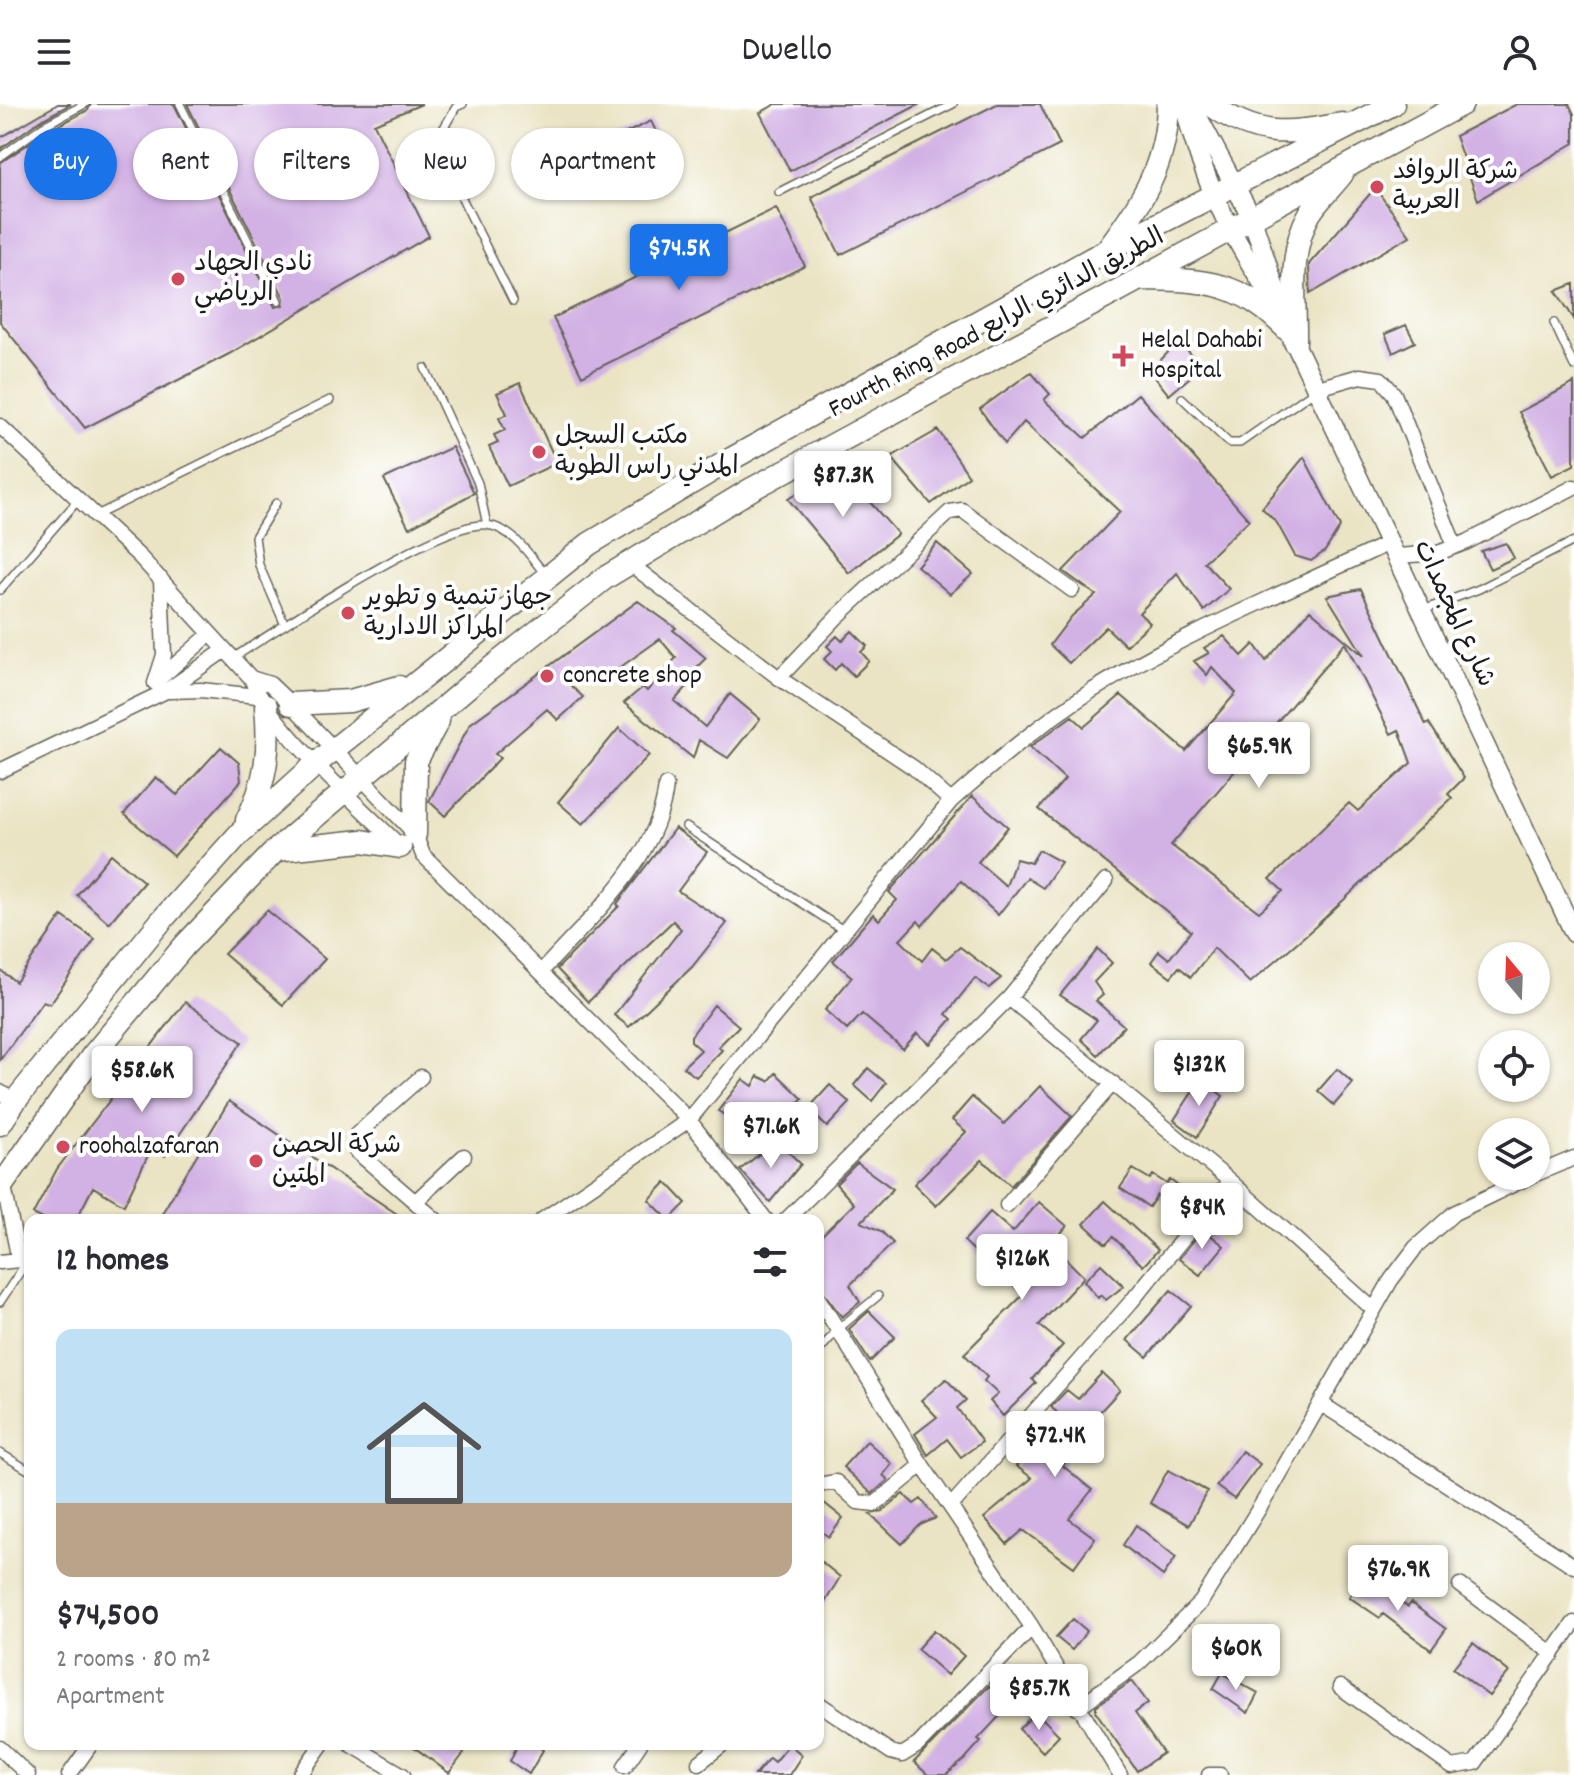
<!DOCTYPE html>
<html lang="en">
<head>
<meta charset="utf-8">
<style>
	body { margin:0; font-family:Dekko,"Playpen Sans Arabic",sans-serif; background:#f7f7f7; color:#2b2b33; height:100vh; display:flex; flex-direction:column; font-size:30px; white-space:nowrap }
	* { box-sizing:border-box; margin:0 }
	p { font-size:26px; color:#7c7c81 }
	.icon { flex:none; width:44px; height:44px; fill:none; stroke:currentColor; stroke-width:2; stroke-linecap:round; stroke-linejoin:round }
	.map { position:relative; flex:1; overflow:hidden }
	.side { position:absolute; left:24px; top:1110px; width:800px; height:536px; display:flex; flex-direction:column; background:#fff; border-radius:16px; box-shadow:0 2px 6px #0004 }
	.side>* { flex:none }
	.top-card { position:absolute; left:24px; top:24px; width:800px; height:72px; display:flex; gap:16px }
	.needle { width:52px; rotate:341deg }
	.fabs { position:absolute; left:1478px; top:838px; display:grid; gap:16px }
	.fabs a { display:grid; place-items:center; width:72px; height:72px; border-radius:50%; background:#fff; box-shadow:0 2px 6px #0004; font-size:40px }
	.price { position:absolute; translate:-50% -68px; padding:0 18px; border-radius:8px; background:#fff; color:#222; font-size:26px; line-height:52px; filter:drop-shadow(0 2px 4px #0008) }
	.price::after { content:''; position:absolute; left:50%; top:48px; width:24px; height:18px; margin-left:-12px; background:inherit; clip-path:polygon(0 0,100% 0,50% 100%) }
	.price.current { background:#1a73e8; color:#fff }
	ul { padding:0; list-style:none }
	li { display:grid; align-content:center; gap:16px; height:424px; padding:0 32px }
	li+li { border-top:2px solid #e1e1e2 }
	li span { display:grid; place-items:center; height:248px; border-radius:16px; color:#555 }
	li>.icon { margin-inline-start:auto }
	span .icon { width:144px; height:144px; fill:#fffc; stroke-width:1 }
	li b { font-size:34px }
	h2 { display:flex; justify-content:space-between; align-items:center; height:96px; padding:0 32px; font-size:34px }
	.tag { padding:0 28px; border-radius:36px; background:#fff; box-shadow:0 2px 6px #0004; font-size:28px; line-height:72px }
	.tag.current { background:#1a73e8; color:#fff }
	header { display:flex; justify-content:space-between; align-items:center; height:104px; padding:0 32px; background:#fff; font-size:36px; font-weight:600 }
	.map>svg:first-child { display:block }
</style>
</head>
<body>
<header><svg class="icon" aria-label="menu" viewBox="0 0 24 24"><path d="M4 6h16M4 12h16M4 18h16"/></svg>Dwello<svg class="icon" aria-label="person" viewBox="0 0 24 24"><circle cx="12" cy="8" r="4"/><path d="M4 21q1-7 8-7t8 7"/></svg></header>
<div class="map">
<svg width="1574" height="1671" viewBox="0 0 1574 1671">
	<rect width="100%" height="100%" fill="#fff"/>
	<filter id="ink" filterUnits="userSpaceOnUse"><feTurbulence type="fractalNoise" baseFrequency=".0125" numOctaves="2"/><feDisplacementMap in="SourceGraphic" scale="16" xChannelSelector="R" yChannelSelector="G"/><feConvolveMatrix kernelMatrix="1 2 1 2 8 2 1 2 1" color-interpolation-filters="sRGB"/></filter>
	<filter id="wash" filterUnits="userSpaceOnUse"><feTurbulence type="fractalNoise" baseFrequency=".006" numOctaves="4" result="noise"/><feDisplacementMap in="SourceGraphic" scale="32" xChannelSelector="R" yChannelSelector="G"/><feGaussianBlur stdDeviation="1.8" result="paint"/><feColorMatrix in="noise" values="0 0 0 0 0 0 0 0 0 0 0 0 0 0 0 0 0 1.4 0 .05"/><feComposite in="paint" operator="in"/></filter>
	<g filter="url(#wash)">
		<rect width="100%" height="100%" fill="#eae4c4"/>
		<g id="blocks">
			<!-- building -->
			<path fill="#d2b1e4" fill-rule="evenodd" d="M58,0H71L39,17L0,45V34Z
				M91,0H174L275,203L283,201L284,194L187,0H422L374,20L429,132L229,250L85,324L0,218V59L46,28L88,6Z
				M776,0H920L790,67L760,9Z
				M997,0H1040L1060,41L840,151L811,93Z
				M1517,0H1569L1574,10V39L1478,96L1455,32Z
				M651,17L660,36L616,57L607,38Z
				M1375,84L1410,132L1310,190L1309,160Z
				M776,104L805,162L582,272L553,214Z
				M1574,180V215L1556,187Z
				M1406,221L1415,238L1393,249L1385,230Z
				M1179,237L1202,263L1169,291L1150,267Z
				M1031,268L1050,290L1044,296L1085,334L1138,290L1249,416L1204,458L1229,485L1204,507L1177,469L1139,509L1150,519L1126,542L1106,523L1069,559L1050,541L1072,512L1096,491L1063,467L1120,408L1024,318L1005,340L980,305Z
				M520,279L557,359L508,382L489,343L498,339L494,331L505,326L499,314L507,310L497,289Z
				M1574,279V361L1552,372L1519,308Z
				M938,326L969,372L931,400L891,353Z
				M452,343L474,389L409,424L384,375Z
				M1304,353L1340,423L1325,447L1311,457L1295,452L1277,419L1262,404Z
				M839,363L898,430L849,469L788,395Z
				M937,439L973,470L950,490L917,462Z
				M1506,439L1514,454L1490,465L1481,447Z
				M1361,485L1426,621L1429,619L1464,674L1448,690L1452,694L1316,822L1250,879L1214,844L1191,873L1179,863L1171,873L1151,858L1159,847L1169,855L1191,827L1039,705L1065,675L1030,643L1072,612L1084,623L1121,591L1186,647L1236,589L1212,563L1207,571L1194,557L1209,549L1204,544L1224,532L1242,552L1254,540L1266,557L1310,506L1364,552L1327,492ZM1345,539L1391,630L1399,626L1411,659L1358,707L1349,699L1270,775L1283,787L1259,808L1171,741Z
				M638,497L676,524L673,526L706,554L693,567L698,571L674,597L705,623L730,590L760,615L728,654L699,636L693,654L624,599L643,583L647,587L676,554L660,535L598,579L582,566L570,581L583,593L558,616L547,605L495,650L500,654L445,712L429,697L470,620Z
				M852,527L867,542L861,548L869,557L854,572L841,559L835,566L824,555L832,547L827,542L837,532L842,537Z
				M619,624L649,651L583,720L558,698Z
				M221,643L239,659L241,677L174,752L124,710L156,673L177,691Z
				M972,692L1008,723L978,758L1006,782L1016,755L1031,759L1039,746L1061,758L1043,784L1027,774L998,811L961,777L922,822L918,817L900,836L922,857L932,844L946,855L960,843L1001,874L989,884L975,874L946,910L952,915L930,940L917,929L903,945L862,910L847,926L825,906L852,873L833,857L873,810L879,816L897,796L889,788Z
				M675,724L707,748L678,787L727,819L692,863L629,923L614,911L681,825L673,817L588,898L557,865L619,802L617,800Z
				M111,750L144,778L109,819L77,791Z
				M267,806L325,855L283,901L224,850Z
				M62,812L95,835L50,900L43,897L0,956V866L16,878Z
				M1098,845L1112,859L1094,878L1103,891L1096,897L1124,922L1098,951L1081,935L1097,916L1060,891Z
				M185,898L242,938L165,1052L153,1041L124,1101L93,1083L76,1116H45L33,1110L57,1065Z
				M714,901L739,922L718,943L722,946L696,973L683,963L701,946L691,937V932Z
				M868,964L886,979L872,997L854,981Z
				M1337,965L1353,979L1334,1001L1318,987Z
				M776,969L803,995L761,1031L718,1007L743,975L753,982L758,972L769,977Z
				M1201,975L1223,992L1197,1033L1174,1016Z
				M830,981L850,999L827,1023L808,1005Z
				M1040,982L1072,1012L1011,1082L982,1056L936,1102L914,1080L966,1028L952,1016L972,993L1004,1020Z
				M229,997L406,1116H158Z
				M776,1036L801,1060L770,1098L740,1066Z
				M857,1059L893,1085L861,1118L881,1127L893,1139L850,1181L860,1198L842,1213L818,1181V1135L854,1100L836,1080Z
				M1133,1065L1150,1075L1153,1071L1167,1080L1170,1076L1194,1094L1186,1105L1177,1098L1172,1103L1157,1091L1149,1103L1120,1084Z
				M666,1078L686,1099L669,1116L649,1096Z
				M1105,1097L1158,1146L1143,1162L1113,1133L1106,1140L1084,1120Z
				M1039,1098L1067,1122L1051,1140L1084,1173L1039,1221L1063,1241L1032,1275L1036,1279L1003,1312L990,1297L998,1290L984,1277L987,1273L964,1250L1023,1191L988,1154L985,1157L964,1137L990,1108L1013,1128Z
				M1207,1120L1211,1124L1208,1129L1224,1142L1200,1171L1179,1155Z
				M1101,1160L1124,1182L1106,1196L1101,1191L1098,1194L1084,1177Z
				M1171,1186L1191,1202L1147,1253L1127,1236Z
				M869,1207L895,1233L870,1258L849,1225Z
				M1102,1269L1120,1286L1097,1311L1102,1316L1068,1352L1063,1362L1092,1386L1069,1415L1095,1434L1074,1463L1023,1426L1007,1440L984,1414L1032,1374L1016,1362L1062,1313L1051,1303L1067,1286L1078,1295Z
				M946,1275L966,1296L957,1304L982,1338L961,1353L947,1335L928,1351L915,1330L937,1313L921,1296Z
				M867,1337L892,1360L883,1371L888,1376L872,1390L843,1363Z
				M1242,1347L1260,1360L1234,1395L1216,1382Z
				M1168,1366L1207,1387L1189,1421L1150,1399Z
				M903,1390L914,1400L921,1395L936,1414L920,1421L902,1440L870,1410L881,1408Z
				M818,1394L843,1414L829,1433L818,1425Z
				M1136,1421L1176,1453L1163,1472L1123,1441Z
				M818,1455L840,1473L818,1510Z
				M1363,1473L1408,1503L1411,1499L1446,1525L1431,1546L1383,1510L1380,1514L1349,1493Z
				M1073,1515L1087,1527L1072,1546L1056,1533Z
				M934,1526L964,1552L947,1571L917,1545Z
				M1473,1539L1509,1568L1489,1592L1453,1564Z
				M1222,1569L1258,1589L1248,1609L1213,1585Z
				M1132,1577L1148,1599L1135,1609L1163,1649L1137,1667L1096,1608V1602Z
				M989,1582L1009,1602L978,1635L981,1637L964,1656L946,1671H928L914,1658Z
				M1036,1608L1059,1631L1043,1648L1019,1625Z
				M410,1640H453L464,1649L449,1669Z
				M518,1640H535L543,1646L529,1670L510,1657Z
				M789,1640L802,1651L789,1671H755L769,1654L774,1658Z"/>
		</g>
	</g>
	<g filter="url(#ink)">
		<use href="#blocks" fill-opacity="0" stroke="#646257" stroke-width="2"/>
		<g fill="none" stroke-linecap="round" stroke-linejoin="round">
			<!-- lane casing -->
			<g stroke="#646257" stroke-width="10">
				<path id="lane" d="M180,0L278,197
					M463,0L456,3L442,27L445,60L513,197
					M0,53L43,22L85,0
					M779,88L953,0
					M1554,219L1574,262
					M425,264L478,379L487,421
					M1182,294L1229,339H1240L1317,285
					M276,399L255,433L259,461L285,521
					M97,411L330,296
					M0,486L80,394
					M1423,506L1479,485L1574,437
					M233,554C277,526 441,416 487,421C513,424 532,454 546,472
					M686,723L843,826
					M0,1198L26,1159
					M818,1248L838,1225L878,1192
					M0,1349L30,1367"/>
			</g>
			<!-- street casing -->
			<g stroke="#646257" stroke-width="17">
				<path id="street" d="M1318,284L1360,272L1381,275L1394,290L1455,442
					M0,322L140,453L251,574C268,621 361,704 400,742
					M1397,452L1438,449L1467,438L1574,383
					M629,459L779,574L914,664L951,697
					M251,574L270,580L291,600L415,730L423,751L689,1016L766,1116
					M779,574L837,513L950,408L962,406L1072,486
					M158,576L210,530
					M155,579L164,551L161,475
					M170,587L201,586L257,592
					M0,667L166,587L225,546
					M541,868C588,815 659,755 666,681
					M1009,894L1106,777
					M421,973L356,1031V1047L436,1116
					M0,988L15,997
					M1536,1070L1574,1054
					M3,1078L19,1156
					M415,1098L464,1052
					M1007,1101L1113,979
					M542,1116L689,1016L951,697C995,658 1041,619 1090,588C1184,529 1291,486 1391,438
					M786,1116L1009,894L1230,1077L1374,1206
					M0,1158L19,1156L30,1161
					M818,1194L922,1361L1032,1523L1120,1671
					M1320,1299L1574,1462
					M818,1381L836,1378L858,1398L875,1400L922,1361
					M951,1402L1131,1198L1230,1077
					M1460,1481L1553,1550
					M1340,1583L1452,1663L1475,1659L1574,1519
					M818,1599L891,1648L902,1651L918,1641L1032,1523
					M1077,1604L1139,1559L1201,1498L1273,1382L1391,1176L1416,1143L1454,1109L1531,1072
					M350,1640L403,1671
					M0,1644L28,1671
					M699,1659L723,1640
					M625,1662L640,1640
					M69,1671L91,1640
					M300,1671L322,1640
					M1209,1671H1220"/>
			</g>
			<!-- secondary casing -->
			<g stroke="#646257" stroke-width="21">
				<path id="secondary" d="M1184,0C1202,77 1231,132 1274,197
					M1191,0L1252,114L1289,227L1574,829"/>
			</g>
			<!-- primary casing -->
			<g stroke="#646257" stroke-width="25">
				<path id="primary" d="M1210,0C1258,35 1287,30 1342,20
					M1109,143C1143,97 1167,59 1168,0
					M1141,175C1208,176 1240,177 1289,227
					M1295,238C1296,195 1287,148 1310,109C1319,95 1332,83 1342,70
					M291,600L350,597L399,583
					M247,716C267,677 270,645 266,602
					M415,730L416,657L438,617
					M276,746L362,737L400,743
					M0,1020L15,997L161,817L240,729L317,659L589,440L733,354L1107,146L1393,0
					M0,1084L93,951L185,841L275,747L471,580L605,474L750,386L1462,0"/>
			</g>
			<!-- lane -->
			<use href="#lane" stroke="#fff" stroke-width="7"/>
			<!-- street -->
			<use href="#street" stroke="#fff" stroke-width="14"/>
			<!-- secondary -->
			<use href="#secondary" stroke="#fff" stroke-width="18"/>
			<!-- primary -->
			<use href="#primary" stroke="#fff" stroke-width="22"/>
		</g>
	</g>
	<!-- markers -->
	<g fill="#d1495b" stroke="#fff" stroke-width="3">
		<circle cx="1377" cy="83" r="8"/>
		<circle cx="178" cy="175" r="8"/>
		<path d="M1119 240h8v8h8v8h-8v8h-8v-8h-8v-8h8z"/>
		<circle cx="539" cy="348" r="8"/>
		<circle cx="348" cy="509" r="8"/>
		<circle cx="547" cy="572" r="8"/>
		<circle cx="63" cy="1043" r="8"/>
		<circle cx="256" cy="1057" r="8"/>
	</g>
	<g text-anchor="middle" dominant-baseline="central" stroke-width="8" stroke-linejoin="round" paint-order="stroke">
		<!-- poi labels -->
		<g font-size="26" fill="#1c1c1c" stroke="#fff" text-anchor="start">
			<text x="1393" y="68">شركة الروافد<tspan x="1393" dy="30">العربية</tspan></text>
			<text x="194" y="160">نادي الجهاد<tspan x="194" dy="30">الرياضي</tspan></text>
			<text x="1141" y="237">Helal Dahabi<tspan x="1141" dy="30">Hospital</tspan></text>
			<text x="555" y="333">مكتب السجل<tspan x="555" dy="30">المدني راس الطوبة</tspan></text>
			<text x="364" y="494">جهاز تنمية و تطوير<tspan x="364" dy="30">المراكز الادارية</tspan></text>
			<text x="563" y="572">concrete shop</text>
			<text x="272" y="1042">شركة الحصن<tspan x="272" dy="30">المتين</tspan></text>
			<text x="79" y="1043">roohalzafaran</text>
		</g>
		<!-- street labels -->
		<g font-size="26" fill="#1c1c1c" stroke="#fff">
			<text transform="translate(997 220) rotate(-28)">Fourth Ring Road الطريق الدائري الرابع</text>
			<text transform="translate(1453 510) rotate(65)">شارع المجمدات</text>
		</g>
	</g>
</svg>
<div class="fabs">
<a><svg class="needle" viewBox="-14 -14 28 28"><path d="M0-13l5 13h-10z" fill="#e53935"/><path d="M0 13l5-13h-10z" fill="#7c7c81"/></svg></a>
<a><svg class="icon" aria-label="locate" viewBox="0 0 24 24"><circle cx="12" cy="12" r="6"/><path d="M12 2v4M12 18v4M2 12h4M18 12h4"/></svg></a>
<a><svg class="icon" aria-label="layers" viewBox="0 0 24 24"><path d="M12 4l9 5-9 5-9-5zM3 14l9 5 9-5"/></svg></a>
</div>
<b class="price current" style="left:679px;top:188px">$74.5K</b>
<b class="price" style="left:843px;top:415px">$87.3K</b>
<b class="price" style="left:1259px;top:686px">$65.9K</b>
<b class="price" style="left:1199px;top:1004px">$132K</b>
<b class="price" style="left:142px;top:1010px">$58.6K</b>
<b class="price" style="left:771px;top:1066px">$71.6K</b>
<b class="price" style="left:1202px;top:1147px">$84K</b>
<b class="price" style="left:1022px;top:1198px">$126K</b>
<b class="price" style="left:1055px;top:1375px">$72.4K</b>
<b class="price" style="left:1398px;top:1509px">$76.9K</b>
<b class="price" style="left:1236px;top:1588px">$60K</b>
<b class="price" style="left:1039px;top:1628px">$85.7K</b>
<div class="top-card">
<a class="tag current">Buy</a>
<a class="tag">Rent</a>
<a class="tag">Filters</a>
<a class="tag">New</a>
<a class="tag">Apartment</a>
</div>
<section class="side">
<h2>12 homes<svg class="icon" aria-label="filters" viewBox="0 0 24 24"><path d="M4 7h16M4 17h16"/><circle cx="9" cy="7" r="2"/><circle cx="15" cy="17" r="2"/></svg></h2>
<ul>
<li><span style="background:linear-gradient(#bfe0f5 70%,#b9a48a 0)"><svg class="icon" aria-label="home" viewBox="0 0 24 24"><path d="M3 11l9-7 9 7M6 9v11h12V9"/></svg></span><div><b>$74,500</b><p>2 rooms · 80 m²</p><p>Apartment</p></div></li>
</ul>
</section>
</div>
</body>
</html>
